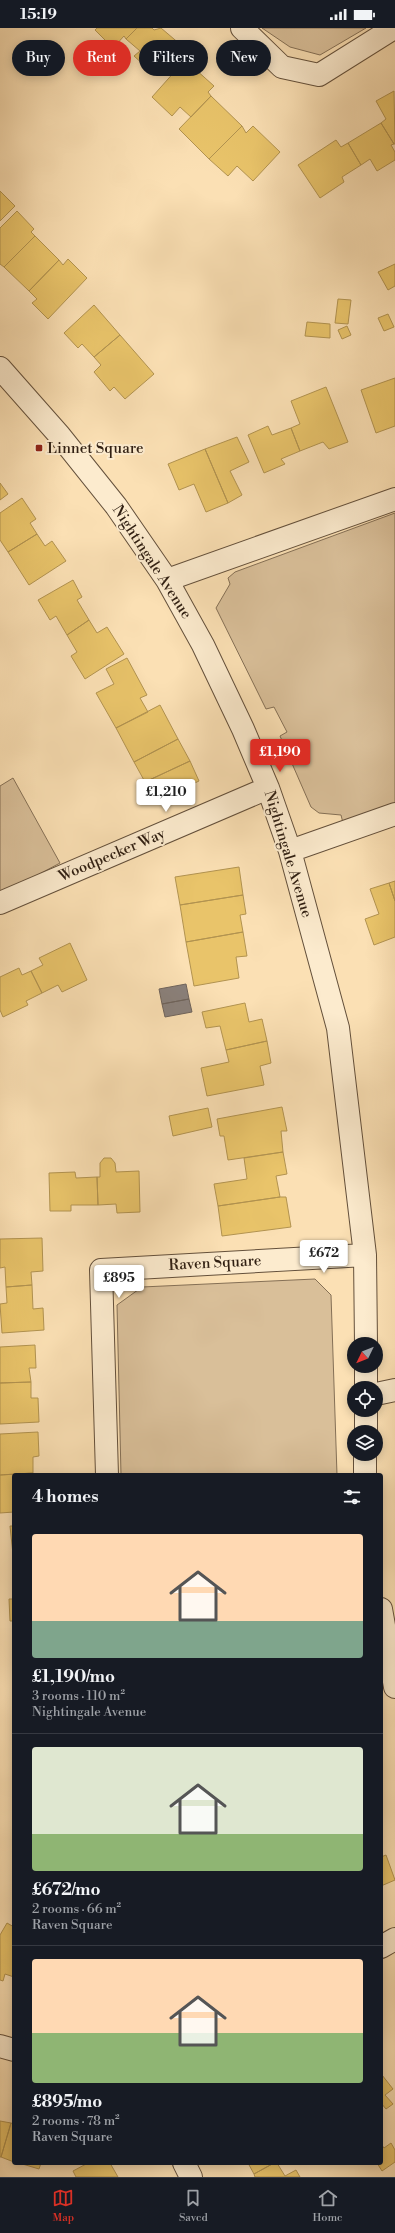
<!DOCTYPE html>
<html lang="en">
<head>
<meta charset="utf-8">
<style>
	body { margin:0; font-family:"Libre Bodoni",serif; background:#242831; color:#f1f3f6; height:100vh; display:flex; flex-direction:column; font-size:15px; white-space:nowrap }
	* { box-sizing:border-box; margin:0 }
	p { font-size:13px; color:#9ea1a6 }
	.icon { flex:none; width:22px; height:22px; fill:none; stroke:currentColor; stroke-width:2; stroke-linecap:round; stroke-linejoin:round }
	.map { position:relative; flex:1; overflow:hidden }
	.drawer { position:absolute; left:12px; top:1445px; width:371px; height:692px; display:flex; flex-direction:column; background:#171b24; border-radius:4px; box-shadow:0 2px 10px #0003 }
	.drawer>* { flex:none }
	.guide { position:absolute; left:12px; top:12px; width:371px; height:36px; display:flex; gap:8px }
	.needle { width:26px; rotate:227deg }
	.fabs { position:absolute; left:347px; top:1309px; display:grid; gap:8px }
	.fabs a { display:grid; place-items:center; width:36px; height:36px; border-radius:50%; background:#171b24; box-shadow:0 2px 10px #0003; font-size:20px }
	.price { position:absolute; translate:-50% -34px; padding:0 9px; border-radius:4px; background:#fff; color:#222; font-size:13px; line-height:26px; filter:drop-shadow(0 1px 2px #0008) }
	.price::after { content:''; position:absolute; left:50%; top:24px; width:12px; height:9px; margin-left:-6px; background:inherit; clip-path:polygon(0 0,100% 0,50% 100%) }
	.price.current { background:#d93025; color:#fff }
	ul { padding:0; list-style:none }
	li { display:grid; align-content:center; gap:8px; height:212px; padding:0 20px }
	li+li { border-top:1px solid #363941 }
	li span { display:grid; place-items:center; height:124px; border-radius:4px; color:#555 }
	li>.icon { margin-inline-start:auto }
	span .icon { width:72px; height:72px; fill:#fffc; stroke-width:1 }
	li b { font-size:17px }
	h2 { display:flex; justify-content:space-between; align-items:center; height:48px; padding:0 20px; font-size:17px }
	.pill { padding:0 14px; border-radius:18px; background:#171b24; box-shadow:0 2px 10px #0003; font-size:14px; line-height:36px }
	.pill.current { background:#d93025; color:#fff }
	.status { display:flex; justify-content:space-between; align-items:center; height:28px; padding:0 20px; background:#171b24; direction:ltr }
	.status svg { height:11px; fill:currentColor }
	.dock { display:flex; justify-content:space-around; align-items:center; height:56px; border-top:1px solid #363941; background:#171b24; font-size:11px; color:#9ea1a6 }
	.dock a { display:grid; justify-items:center; gap:2px }
	.dock .current { color:#d93025 }
	.map>svg:first-child { display:block }
</style>
</head>
<body>
<div class="status"><b>15:19</b><svg viewBox="0 0 49 12"><path d="M0 12V9h3v3zM5 12V6h3v6zM10 12V3h3v9zM15 12V0h3v12zM26 1h20v11H26zM47 4h2v5h-2z"/></svg></div>
<div class="map">
<svg width="395" height="2149" viewBox="0 0 395 2149">
	<rect width="100%" height="100%" fill="#fbe0b4"/>
	<filter id="stains"><feTurbulence type="fractalNoise" baseFrequency=".005" numOctaves="4"/><feColorMatrix values="0 0 0 0 .2 0 0 0 0 .09 0 0 0 0 .02 0 0 0 .5 -.17"/></filter>
	<radialGradient id="worn" r=".72"><stop offset=".6" stop-color="#630" stop-opacity="0"/><stop offset="1" stop-color="#630" stop-opacity=".3"/></radialGradient>
	<!-- green -->
	<path fill="#d9bf99" stroke="#857056" d="M262,0H366L320,27L290,19Z
		M395,485V776L343,795L341,787L319,785L311,779L280,708L287,704L274,679L266,681L216,580L230,556L228,550L235,544Z
		M13,750L60,835L0,867V758Z
		M315,1251L331,1267L337,1447H121L117,1277L142,1259Z"/>
	<!-- homes -->
	<path fill="#e9c46a" stroke="#b29350" d="M97,0H137L126,11L124,8L113,20L95,2Z
		M137,0H152L154,2L161,0L181,17L155,47L134,28L140,23L126,11Z
		M185,32L214,58L208,64L211,68L191,89L180,79L172,88L152,69Z
		M394,63L395,116H394L381,95L386,91L376,73Z
		M211,68L242,98L209,131L179,101Z
		M381,95L394,116L391,117L395,124V132L377,143L370,131L361,137L348,115Z
		M242,98L246,105L253,98L280,124L253,153L237,138L228,148L209,131Z
		M336,112L341,119L348,115L361,137L342,149L344,154L320,170L298,137Z
		M0,163L15,178L0,193Z
		M17,183L34,201L31,204L35,208L4,239L0,236V200Z
		M35,208L59,232L29,263L4,239Z
		M68,231L87,250L48,291L32,275L37,271L29,263L59,232L63,237Z
		M395,236V258L388,262L378,244Z
		M338,271L351,272L348,296L335,295Z
		M94,277L120,307L94,329L82,316L78,320L64,305Z
		M388,286L394,299L384,303L378,290Z
		M307,294L330,296V310L305,308Z
		M347,298L351,307L342,311L338,302Z
		M120,307L154,346L125,371L114,359L110,363L94,344L101,337L94,329Z
		M395,350V398L376,405L361,362Z
		M326,359L348,414L329,421L323,414L300,423L291,400L300,396L291,373Z
		M268,398L272,407L291,400L300,423L281,431L285,436L264,445L248,407Z
		M237,409L249,434L230,443L242,467L228,475L205,421Z
		M205,421L228,475L206,484L194,456L179,462L168,436Z
		M0,455L8,466L0,472Z
		M22,470L36,491L30,495L37,506L8,524L0,512V485Z
		M37,506L45,518L52,513L66,533L29,557L8,524Z
		M73,552L82,569L77,572L89,592L67,607L56,588L50,592L38,572Z
		M89,592L97,605L107,599L124,626L85,651L71,628L77,624L67,607Z
		M127,630L147,667L140,670L148,684L116,700L96,665L114,656L106,641Z
		M160,677L178,711L134,734L116,700Z
		M178,711L190,733L145,754L134,734Z
		M190,733L199,753L155,774L145,754Z
		M239,839L243,867L180,877L175,849Z
		M395,853V873L389,855Z
		M389,855L395,873V909L374,917L365,891L379,886L370,861Z
		M243,867L246,886L240,887L243,904L186,914L180,877Z
		M243,904L247,928L236,929L239,950L194,958L186,914Z
		M70,915L87,952L62,964L58,957L42,965L31,943L43,937L39,930Z
		M19,940L22,947L31,943L42,965L26,973L28,977L3,989L0,982V949Z
		M245,975L249,994L262,991L267,1013L226,1022L220,998L206,1000L202,984Z
		M267,1013L271,1035L260,1038L264,1057L207,1068L201,1040L229,1034L226,1022Z
		M282,1079L287,1103H281L283,1124L228,1132L224,1108H220L217,1091Z
		M208,1080L212,1099L173,1108L169,1088Z
		M283,1124L287,1146L276,1148L280,1169L218,1178L214,1156L247,1151L244,1130Z
		M104,1130H111L115,1135L116,1144L139,1143L140,1184L117,1185L116,1176L98,1177L97,1149H100V1135Z
		M75,1144L76,1150L97,1149L98,1177H71V1183H50L49,1145Z
		M280,1169H286L291,1199L222,1208L218,1178Z
		M42,1210L43,1243L31,1244L32,1257L6,1259L5,1239L0,1240V1211Z
		M32,1257L33,1281L43,1280L44,1302L2,1305L0,1276L7,1275L6,1259Z
		M35,1317L36,1340H29L31,1354L0,1355V1319Z
		M31,1354V1370H38L39,1394L0,1396V1355Z
		M38,1404L39,1428L33,1429V1445L0,1447V1406Z
		M33,1445V1447H14V1484L0,1485V1447Z
		M10,1498H14V1536Z
		M9,1571H14V1593H10Z
		M386,1827L395,1852L381,1858V1829Z
		M7,1895L14,1899V1949L5,1946L3,1953L0,1952V1907Z
		M382,2047L393,2061L385,2067L393,2076L386,2081L381,2075Z
		M0,2093L11,2095L1,2129H0Z
		M11,2095L14,2096V2134L1,2129Z
		M391,2115L395,2122V2134L382,2143L377,2135H381V2116L384,2120Z
		M19,2135H41L39,2141Z
		M88,2135H110L118,2149H76L73,2143Z
		M248,2135H274L254,2146Z
		M274,2135H277L285,2148L296,2142L300,2149H255L254,2146Z"/>
	<!-- industry -->
	<path fill="#8a817c" stroke="#6f645c" d="M186,956L189,971L162,976L159,961Z
		M189,971L192,984L165,989L162,976Z"/>
	<g fill="none" stroke-linecap="round" stroke-linejoin="round">
		<!-- street casing -->
		<g stroke="#64503b" stroke-width="24">
			<path id="street" d="M242,0L282,39L319,47L394,0
				M0,340L60,408L116,478L167,552L203,617L243,701L268,760L290,823L338,1000L365,1227L366,1316
				M167,552L395,471
				M290,823L395,786
				M0,875L268,760
				M366,1338V1360
				M376,1366L395,1362
				M366,1404V1382
				M365,1426V1447
				M107,1447L101,1242L365,1227
				M381,1581L395,1659
				M381,1919L395,1911
				M0,2018L14,2022
				M184,2135L191,2149"/>
		</g>
		<!-- street -->
		<use href="#street" stroke="#fcebce" stroke-width="22"/>
	</g>
	<!-- markers -->
	<rect fill="#8f2418" stroke="#fcebce" stroke-width="1.5" x="35" y="416" width="8" height="8" rx="2"/>
	<g text-anchor="middle" dominant-baseline="central" stroke-width="4" stroke-linejoin="round" paint-order="stroke">
		<!-- poi labels -->
		<g font-size="15" fill="#312013" stroke="#fcebce" text-anchor="start">
			<text x="47" y="420">Linnet Square</text>
		</g>
		<!-- street labels -->
		<g font-size="15" fill="#312013" stroke="#fcebce">
			<text transform="translate(152 534) rotate(57)">Nightingale Avenue</text>
			<text transform="translate(288 826) rotate(73)">Nightingale Avenue</text>
			<text transform="translate(112 827) rotate(-23)">Woodpecker Way</text>
			<text transform="translate(215 1235) rotate(-3)">Raven Square</text>
		</g>
	</g>
	<rect width="100%" height="100%" filter="url(#stains)"/>
	<rect width="100%" height="100%" fill="url(#worn)"/>
</svg>
<div class="fabs">
<a><svg class="needle" viewBox="-14 -14 28 28"><path d="M0-13l5 13h-10z" fill="#e53935"/><path d="M0 13l5-13h-10z" fill="#9ea1a6"/></svg></a>
<a><svg class="icon" aria-label="locate" viewBox="0 0 24 24"><circle cx="12" cy="12" r="6"/><path d="M12 2v4M12 18v4M2 12h4M18 12h4"/></svg></a>
<a><svg class="icon" aria-label="layers" viewBox="0 0 24 24"><path d="M12 4l9 5-9 5-9-5zM3 14l9 5 9-5"/></svg></a>
</div>
<b class="price current" style="left:280px;top:745px">£1,190</b>
<b class="price" style="left:166px;top:785px">£1,210</b>
<b class="price" style="left:324px;top:1246px">£672</b>
<b class="price" style="left:119px;top:1271px">£895</b>
<div class="guide">
<a class="pill">Buy</a>
<a class="pill current">Rent</a>
<a class="pill">Filters</a>
<a class="pill">New</a>
</div>
<section class="drawer">
<h2>4 homes<svg class="icon" aria-label="filters" viewBox="0 0 24 24"><path d="M4 7h16M4 17h16"/><circle cx="9" cy="7" r="2"/><circle cx="15" cy="17" r="2"/></svg></h2>
<ul>
<li><span style="background:linear-gradient(#ffd9b3 70%,#7fa58c 0)"><svg class="icon" aria-label="home" viewBox="0 0 24 24"><path d="M3 11l9-7 9 7M6 9v11h12V9"/></svg></span><div><b>£1,190/mo</b><p>3 rooms · 110 m²</p><p>Nightingale Avenue</p></div></li>
<li><span style="background:linear-gradient(#dfe7d0 70%,#8fb573 0)"><svg class="icon" aria-label="home" viewBox="0 0 24 24"><path d="M3 11l9-7 9 7M6 9v11h12V9"/></svg></span><div><b>£672/mo</b><p>2 rooms · 66 m²</p><p>Raven Square</p></div></li>
<li><span style="background:linear-gradient(#ffd9b3 60%,#8fb573 0)"><svg class="icon" aria-label="home" viewBox="0 0 24 24"><path d="M3 11l9-7 9 7M6 9v11h12V9"/></svg></span><div><b>£895/mo</b><p>2 rooms · 78 m²</p><p>Raven Square</p></div></li>
</ul>
</section>
</div>
<nav class="dock">
<a class="current"><svg class="icon" aria-label="map" viewBox="0 0 24 24"><path d="M3 6l6-2 6 2 6-2v14l-6 2-6-2-6 2zM9 4v14M15 6v14"/></svg>Map</a>
<a><svg class="icon" aria-label="saved" viewBox="0 0 24 24"><path d="M7 4h10v16l-5-4-5 4z"/></svg>Saved</a>
<a><svg class="icon" aria-label="home" viewBox="0 0 24 24"><path d="M3 11l9-7 9 7M6 9v11h12V9"/></svg>Home</a>
</nav>
</body>
</html>
